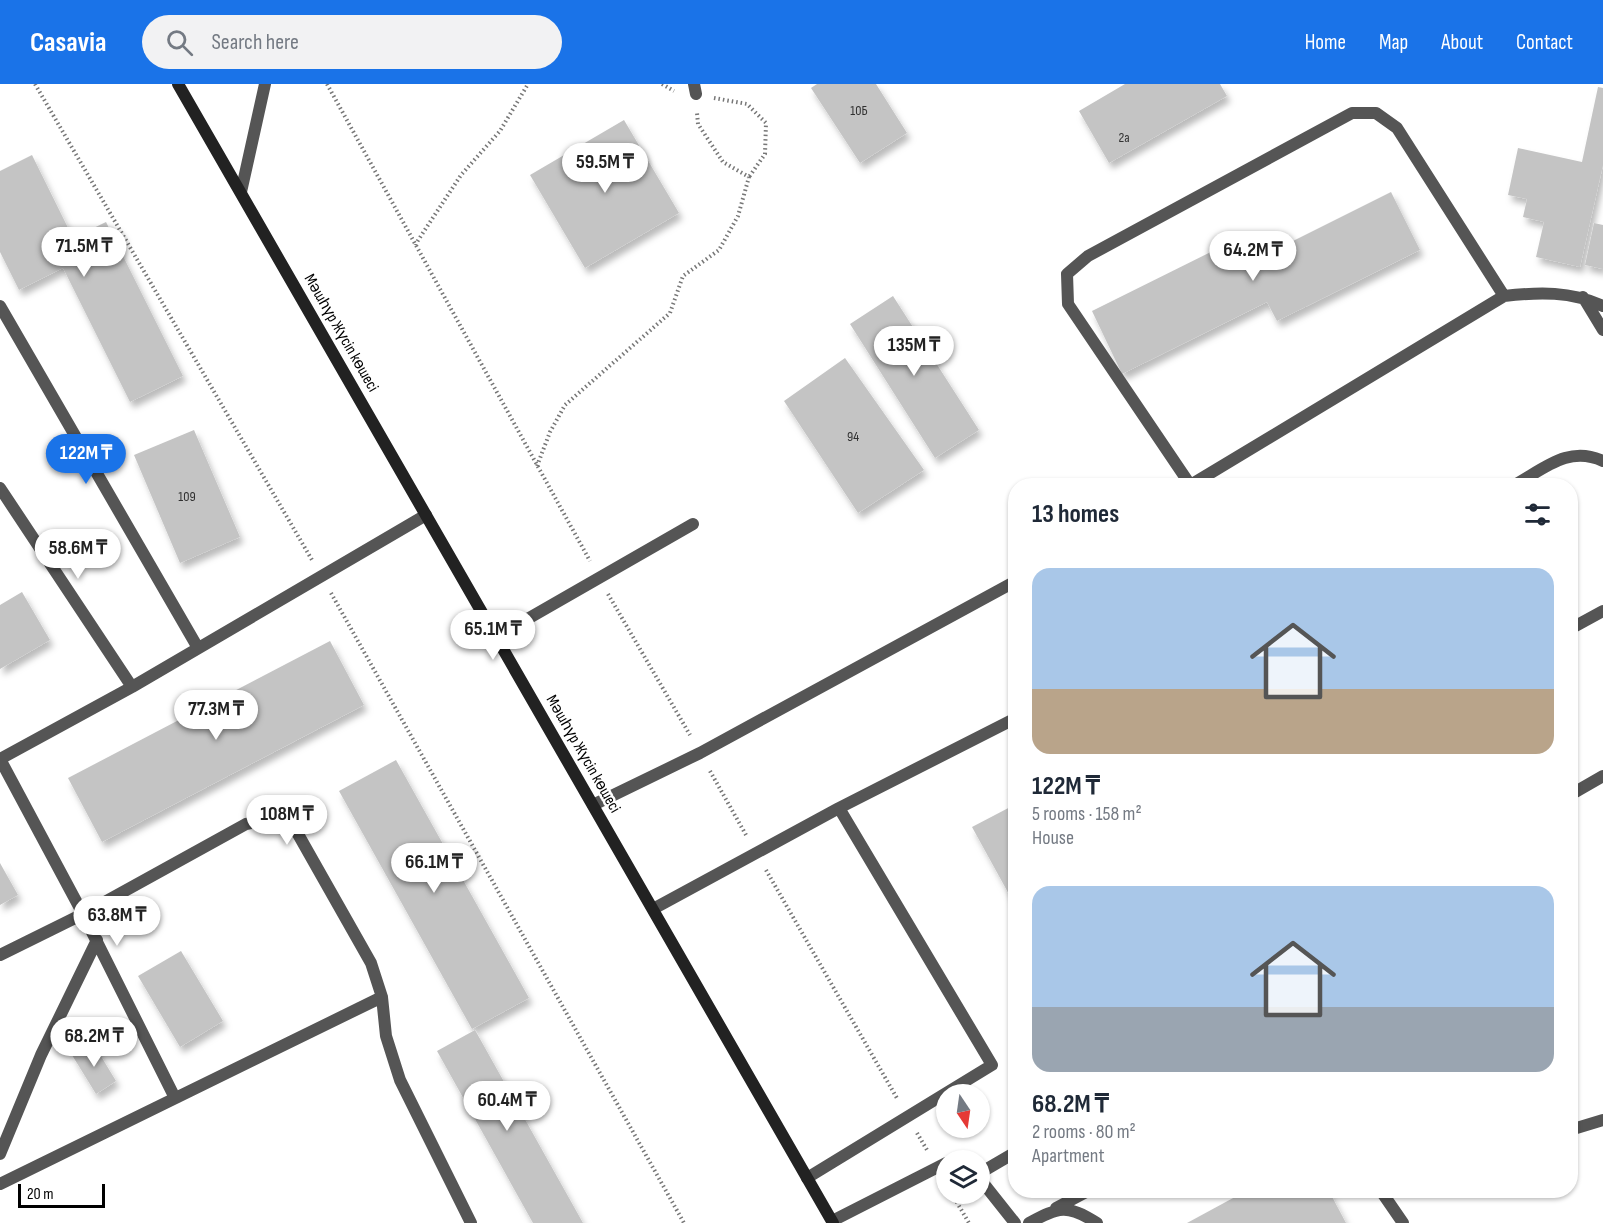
<!DOCTYPE html>
<html lang="en">
<head>
<meta charset="utf-8">
<style>
	body { margin:0; font-family:"Sofia Sans Condensed",sans-serif; background:#f2f2f3; color:#1f2937; height:100vh; display:flex; flex-direction:column; font-size:22px; white-space:nowrap }
	* { box-sizing:border-box; margin:0 }
	p { font-size:20px; color:#747a83 }
	.icon { flex:none; width:33px; height:33px; fill:none; stroke:currentColor; stroke-width:2; stroke-linecap:round; stroke-linejoin:round }
	.map { position:relative; flex:1; overflow:hidden }
	.drawer { position:absolute; left:1008px; top:394px; width:570px; height:720px; display:flex; flex-direction:column; background:#fff; border-radius:24px; box-shadow:0 2px 4px #0004 }
	.drawer>* { flex:none }
	.needle { width:39px; rotate:167deg }
	.tools { position:absolute; left:936px; top:1000px; display:grid; gap:12px }
	.tools a { display:grid; place-items:center; width:54px; height:54px; border-radius:50%; background:#fff; box-shadow:0 2px 4px #0004; font-size:30px }
	.scale { position:absolute; left:18px; bottom:15px; width:87px; box-sizing:border-box; padding-left:6px; border:3px solid #000; border-top:0; font-size:16px; line-height:21px; white-space:nowrap; color:#000; -webkit-text-stroke:4px #fff; paint-order:stroke }
	.price { position:absolute; translate:-50% -51px; padding:0 14px; border-radius:21px; background:#fff; color:#222; font-size:20px; line-height:39px; filter:drop-shadow(0 2px 3px #0008) }
	.price::after { content:''; position:absolute; left:50%; top:36px; width:18px; height:14px; margin-left:-9px; background:inherit; clip-path:polygon(0 0,100% 0,50% 100%) }
	.price.active { background:#1a73e8; color:#fff }
	ul { padding:0; list-style:none }
	li { display:grid; align-content:center; gap:12px; height:318px; padding:0 24px }
	li span { display:grid; place-items:center; height:186px; border-radius:18px; color:#555 }
	li>.icon { margin-inline-start:auto }
	span .icon { width:108px; height:108px; fill:#fffc; stroke-width:1 }
	li b { font-size:26px }
	h2 { display:flex; justify-content:space-between; align-items:center; height:72px; padding:0 24px; font-size:26px }
	header { display:flex; align-items:center; gap:36px; box-sizing:border-box; height:84px; padding:0 30px; background:#1a73e8; color:#fff }
	header strong { font-size:28px }
	nav { display:flex; gap:33px; margin-inline-start:auto; font-size:21px }
	.search { width:420px; height:54px; background:#f2f2f3; display:flex; align-items:center; gap:15px; box-sizing:border-box; padding:0 21px; border-radius:33px; color:#747a83; font-size:22px }
	.map>svg:first-child { display:block }
</style>
</head>
<body>
<header>
<strong>Casavia</strong>
<div class="search"><svg class="icon" aria-label="search" viewBox="0 0 24 24"><circle cx="10" cy="10" r="6"/><path d="M15 15l6 6"/></svg>Search here</div>
<nav><a>Home</a><a>Map</a><a>About</a><a>Contact</a></nav>
</header>
<div class="map">
<svg width="1603" height="1139" viewBox="0 0 1603 1139">
	<defs>
		<filter id="shadow"><feDropShadow dx="3.5" dy="6" stdDeviation="3" flood-color="#0004"/></filter>
	</defs>
	<rect width="100%" height="100%" fill="#fff"/>
	<!-- building -->
	<path fill="#c4c4c4" filter="url(#shadow)" d="M817,0H876L907,49L860,79L811,4Z
		M1125,0H1220L1227,12L1109,79L1079,27Z
		M1598,3L1603,4V81L1580,183L1536,173L1544,138L1523,133L1527,115L1508,111L1518,64L1582,78Z
		M624,36L679,129L585,184L530,91Z
		M32,71L73,154L106,138L183,292L130,318L63,184L19,206L0,168V87Z
		M1391,108L1420,166L1277,237L1267,218L1122,290L1092,227L1245,151L1257,175Z
		M1594,139L1603,141V185L1585,181Z
		M893,212L979,346L935,374L850,240Z
		M845,274L924,386L858,429L784,317Z
		M194,346L240,453L180,479L134,371Z
		M22,508L50,556L0,585V521Z
		M330,557L364,621L102,758L68,694Z
		M396,676L529,914L472,945L339,707Z
		M1016,720V823L972,743Z
		M0,779L18,811L0,821Z
		M181,867L223,937L180,963L138,892Z
		M475,946L583,1139H533L437,967Z
		M93,959L116,997L96,1010L72,971Z
		M1246,1107H1329L1346,1139H1187Z"/>
	<g fill="none" stroke-linecap="round" stroke-linejoin="round">
		<!-- path -->
		<path stroke="#777" stroke-width="4" stroke-dasharray="1.5 3" stroke-linecap="butt" d="M35,0L312,476
			M327,0L590,477
			M662,0L674,7
			M714,14L747,20L766,39L765,70L749,93
			M415,161L461,91L500,47L528,0
			M537,382L550,348L565,321L670,229L683,192L719,166L738,132L749,93L723,78L698,40L697,29
			M331,509L684,1139
			M608,510L690,651
			M710,687L746,751
			M766,786L898,1016
			M917,1049L927,1066
			M952,1110L969,1139"/>
		<!-- service -->
		<path stroke="#555" stroke-width="12" d="M694,0L696,10
			M241,108L265,0
			M1583,213L1603,246
			M1189,402L1504,212C1539,208 1571,207 1603,222
			M1191,402L1068,220L1067,190L1088,172L1352,29H1376L1397,44L1504,212
			M1513,402C1544,385 1568,361 1603,377
			M1570,545L1603,527
			M496,553L693,440
			M1570,711L1603,692
			M593,721L700,669L1016,497
			M839,724L1016,634
			M653,825L839,724L992,981L807,1094
			M1570,1046L1603,1036
			M980,1089L1016,1068
			M980,1095L1015,1139
			M1381,1107L1403,1139
			M1056,1124L1088,1107
			M832,1137L946,1079
			M1029,1139C1059,1123 1067,1120 1097,1139"/>
		<!-- minor -->
		<path stroke="#555" stroke-width="12" d="M0,222L198,564
			M0,404L132,603
			M426,431L132,603L0,675L83,830L246,740L273,735L294,743L371,879L382,913L386,952L400,996L471,1139
			M0,871L83,830L175,1014
			M0,1070L41,971L97,856
			M0,1100L382,913"/>
		<!-- secondary -->
		<path stroke="#222" stroke-width="12" d="M178,0L833,1139"/>
	</g>
	<g text-anchor="middle" dominant-baseline="central" stroke-width="5" stroke-linejoin="round" paint-order="stroke">
		<!-- number labels -->
		<g font-size="14" fill="#313131">
			<text x="859" y="26">10Б</text>
			<text x="1124" y="53">2а</text>
			<text x="853" y="352">94</text>
			<text x="187" y="412">109</text>
		</g>
		<!-- street labels -->
		<g font-size="16" fill="#000" stroke="#fff">
			<text transform="translate(341 249) rotate(60)">Мәшһүр Жүсіп көшесі</text>
			<text transform="translate(583 670) rotate(60)">Мәшһүр Жүсіп көшесі</text>
		</g>
	</g>
</svg>
<div class="tools">
<a><svg class="needle" viewBox="-14 -14 28 28"><path d="M0-13l5 13h-10z" fill="#e53935"/><path d="M0 13l5-13h-10z" fill="#747a83"/></svg></a>
<a><svg class="icon" aria-label="layers" viewBox="0 0 24 24"><path d="M12 4l9 5-9 5-9-5zM3 14l9 5 9-5"/></svg></a>
</div>
<div class="scale">20 m</div>
<b class="price" style="left:605px;top:110px">59.5M ₸</b>
<b class="price" style="left:84px;top:194px">71.5M ₸</b>
<b class="price" style="left:1253px;top:198px">64.2M ₸</b>
<b class="price" style="left:914px;top:293px">135M ₸</b>
<b class="price active" style="left:86px;top:401px">122M ₸</b>
<b class="price" style="left:78px;top:496px">58.6M ₸</b>
<b class="price" style="left:493px;top:577px">65.1M ₸</b>
<b class="price" style="left:216px;top:657px">77.3M ₸</b>
<b class="price" style="left:287px;top:762px">108M ₸</b>
<b class="price" style="left:434px;top:810px">66.1M ₸</b>
<b class="price" style="left:117px;top:863px">63.8M ₸</b>
<b class="price" style="left:94px;top:984px">68.2M ₸</b>
<b class="price" style="left:507px;top:1048px">60.4M ₸</b>
<section class="drawer">
<h2>13 homes<svg class="icon" aria-label="filters" viewBox="0 0 24 24"><path d="M4 7h16M4 17h16"/><circle cx="9" cy="7" r="2"/><circle cx="15" cy="17" r="2"/></svg></h2>
<ul>
<li><span style="background:linear-gradient(#a9c7e8 65%,#b9a48a 0)"><svg class="icon" aria-label="home" viewBox="0 0 24 24"><path d="M3 11l9-7 9 7M6 9v11h12V9"/></svg></span><div><b>122M ₸</b><p>5 rooms · 158 m²</p><p>House</p></div></li>
<li><span style="background:linear-gradient(#a9c7e8 65%,#9aa5b1 0)"><svg class="icon" aria-label="home" viewBox="0 0 24 24"><path d="M3 11l9-7 9 7M6 9v11h12V9"/></svg></span><div><b>68.2M ₸</b><p>2 rooms · 80 m²</p><p>Apartment</p></div></li>
</ul>
</section>
</div>
</body>
</html>
